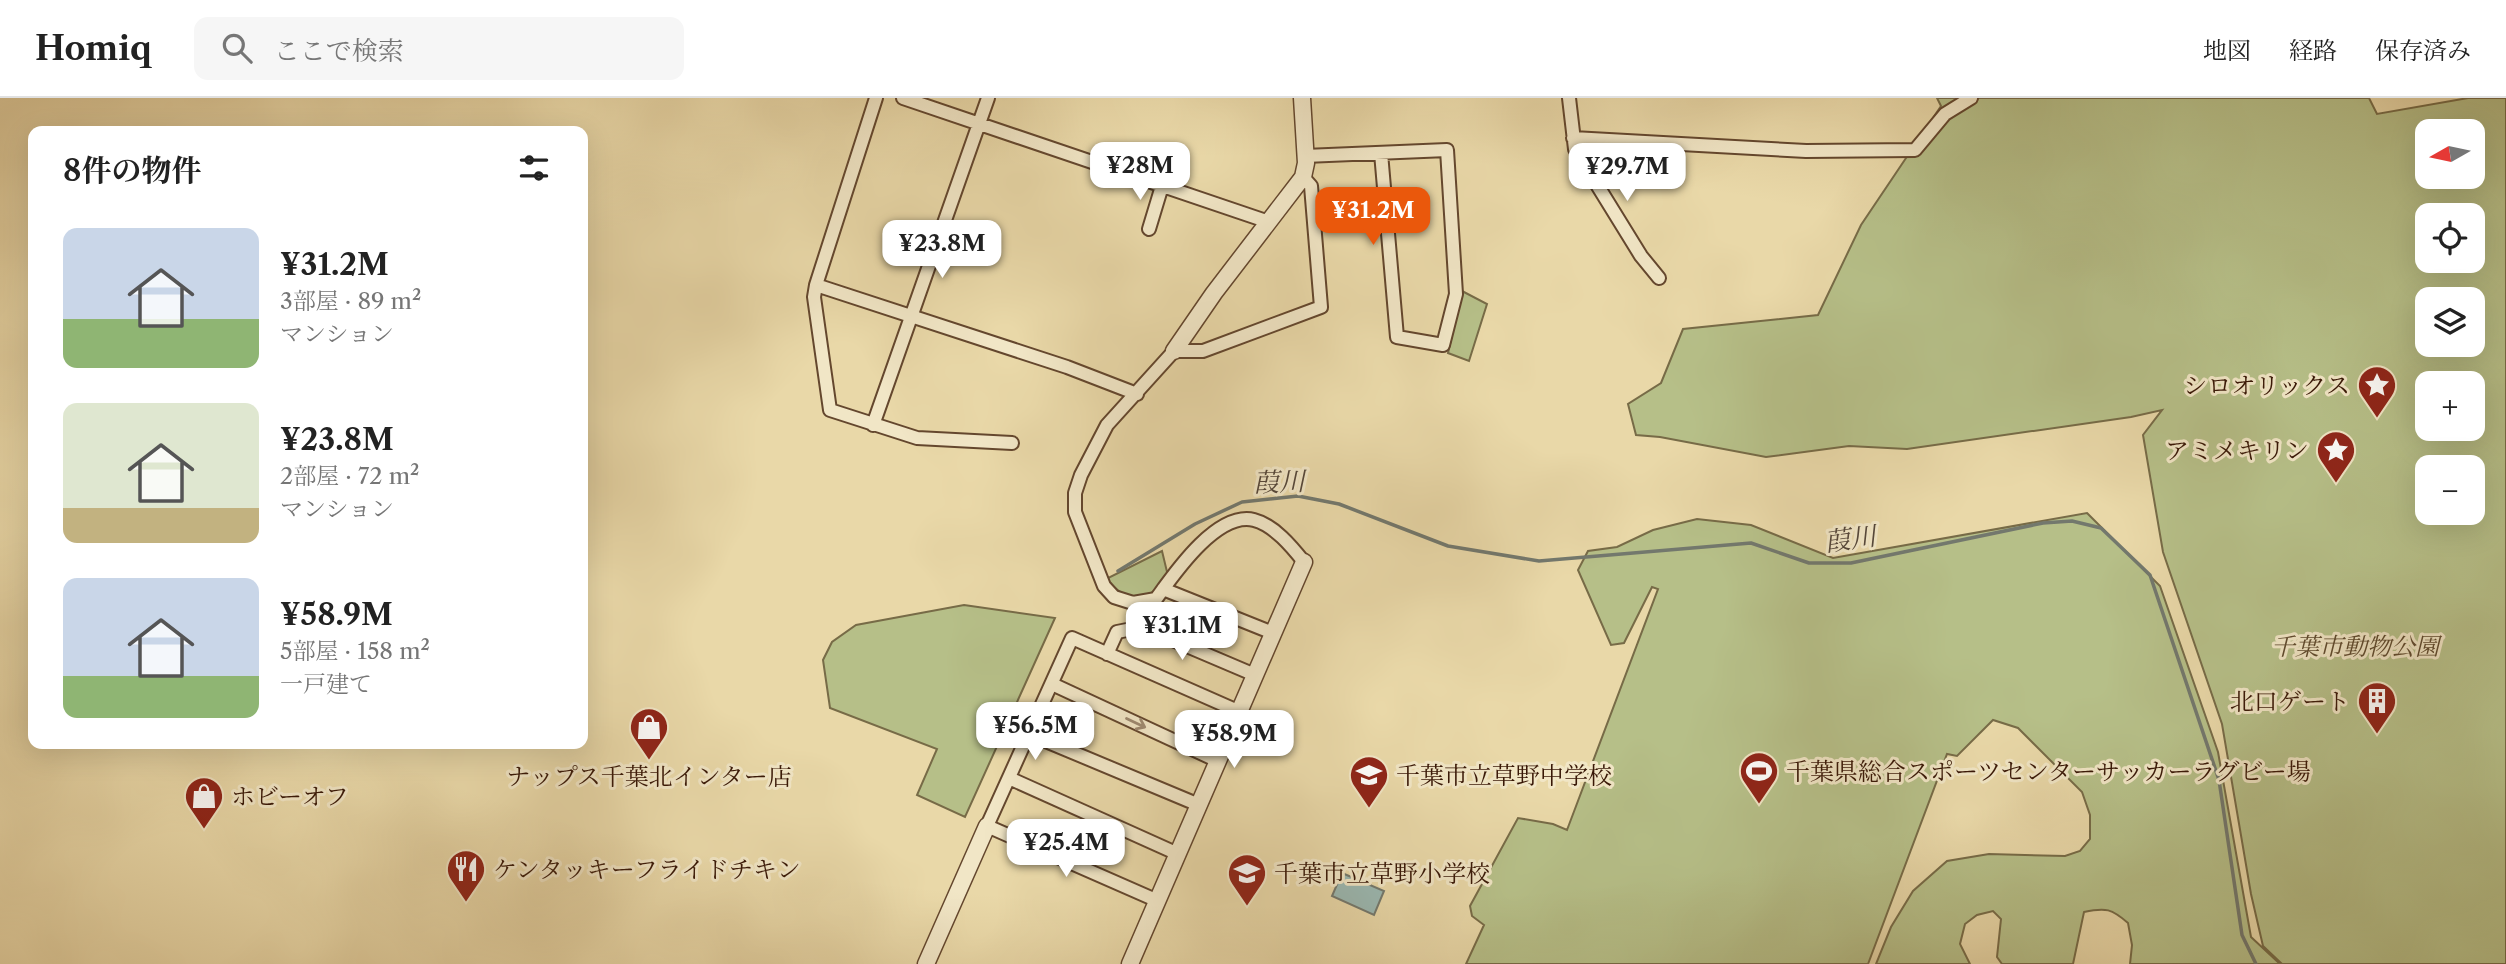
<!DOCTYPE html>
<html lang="ja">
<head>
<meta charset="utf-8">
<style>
	body { margin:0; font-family:"Libre Caslon Text","Noto Serif JP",serif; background:#f6f6f6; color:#222; height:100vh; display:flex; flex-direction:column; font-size:26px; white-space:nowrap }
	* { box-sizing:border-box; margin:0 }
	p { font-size:23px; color:#767676 }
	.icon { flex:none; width:38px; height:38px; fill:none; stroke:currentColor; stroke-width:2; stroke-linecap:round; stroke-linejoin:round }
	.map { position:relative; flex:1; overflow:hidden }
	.sheet { position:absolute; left:28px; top:28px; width:560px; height:623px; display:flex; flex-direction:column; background:#fff; border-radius:14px; box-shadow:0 7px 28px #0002 }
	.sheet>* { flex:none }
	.needle { width:46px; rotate:261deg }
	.controls { position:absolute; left:2415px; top:21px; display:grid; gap:14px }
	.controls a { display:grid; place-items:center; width:70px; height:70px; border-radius:14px; background:#fff; box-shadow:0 7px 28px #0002; font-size:35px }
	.price { position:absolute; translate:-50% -60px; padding:0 16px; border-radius:14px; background:#fff; color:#222; font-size:23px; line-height:46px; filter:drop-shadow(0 2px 4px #0008) }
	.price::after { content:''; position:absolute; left:50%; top:42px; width:21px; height:16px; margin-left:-10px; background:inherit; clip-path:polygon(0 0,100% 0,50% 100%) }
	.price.current { background:#ea580c; color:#fff }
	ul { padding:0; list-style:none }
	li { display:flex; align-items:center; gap:21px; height:175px; padding:0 35px }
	li span { display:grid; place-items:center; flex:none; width:196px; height:140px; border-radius:14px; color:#555 }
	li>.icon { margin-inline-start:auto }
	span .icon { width:84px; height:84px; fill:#fffc; stroke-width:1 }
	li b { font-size:30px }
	h2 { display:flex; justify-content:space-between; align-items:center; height:84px; padding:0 35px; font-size:30px }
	header { display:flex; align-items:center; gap:42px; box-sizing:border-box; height:98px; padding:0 35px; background:#fff; border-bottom:2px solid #e0e0e0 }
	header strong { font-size:33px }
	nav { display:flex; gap:38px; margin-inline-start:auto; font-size:24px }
	.search { width:490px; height:63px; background:#f6f6f6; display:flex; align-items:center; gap:18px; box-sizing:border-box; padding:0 24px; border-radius:14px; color:#767676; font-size:26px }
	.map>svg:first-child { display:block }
</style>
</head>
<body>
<header>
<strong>Homiq</strong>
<div class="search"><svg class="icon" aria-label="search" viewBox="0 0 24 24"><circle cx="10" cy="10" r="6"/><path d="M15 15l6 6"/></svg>ここで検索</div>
<nav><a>地図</a><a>経路</a><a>保存済み</a></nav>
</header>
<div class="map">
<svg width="2506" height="866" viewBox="0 0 2506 866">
	<rect width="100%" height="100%" fill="#e9d8a8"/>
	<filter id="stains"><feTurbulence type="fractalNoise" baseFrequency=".00286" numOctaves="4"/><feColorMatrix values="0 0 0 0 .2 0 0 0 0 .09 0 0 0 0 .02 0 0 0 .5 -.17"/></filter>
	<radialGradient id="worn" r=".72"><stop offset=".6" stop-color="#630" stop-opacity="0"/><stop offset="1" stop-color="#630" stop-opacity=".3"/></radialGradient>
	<!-- green -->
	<path fill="#b6bf88" stroke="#776b47" stroke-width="2" fill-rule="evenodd" d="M1937,0H2369L2377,16L2468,0H2506V866H2282L2263,848L2251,796L2222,626L2163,454L2143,337L2162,312L2131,319L1907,351L1849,348L1766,359L1660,339L1636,337L1628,306L1661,285L1683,231L1818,217L1861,127L1941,8ZM2427,33H2473V79H2427ZM2427,117H2473V163H2427ZM2427,201H2473V247H2427ZM2427,285H2473V331H2427ZM2427,369H2473V415H2427Z
		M1462,193L1487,206L1469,263L1448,255Z
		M2087,415L2160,488L2218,654L2251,839L2280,866H2130L2132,847L2128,825C2112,811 2106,809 2084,814L2073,866H2002L1997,859L2001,821L1993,813L1977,817L1965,826L1960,846L1970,866H1876L1891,829L1913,793L1947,763L1989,756L2065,758L2080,753L2090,741V717L2082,694L2018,630L1993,622L1957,658L1947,656L1868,866H1466L1484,827L1472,818L1470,808L1518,720L1553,726L1567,732L1658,491L1652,489L1624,545L1611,547L1578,472L1588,453L1617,449L1653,432L1697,421L1751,427L1833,460Z
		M1162,453L1168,478C1148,505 1128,507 1106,481Z
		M964,507L1055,520L965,719L917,697L937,651L830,610L823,562L832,544L856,527Z"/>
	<!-- water -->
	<path fill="#9ab8b2" stroke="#73786d" stroke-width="2" d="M1342,775L1384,793L1374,817L1332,798Z"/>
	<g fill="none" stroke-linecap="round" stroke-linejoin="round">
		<!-- stream -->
		<path stroke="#73786d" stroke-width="3.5" d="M1118,473L1195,426L1242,404L1298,398L1339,406L1448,448L1539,463L1751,445L1809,465H1851L2043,425L2072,423L2101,430L2150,477L2219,682L2242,837L2256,866"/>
		<!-- minor casing -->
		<g stroke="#64472e" stroke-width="16">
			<path id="minor" d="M876,0L816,187L814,199L830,312L917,340L1012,345
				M903,0L1269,124
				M1569,0L1575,51L1641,158L1659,180
				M1573,40L1806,53L1915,52L1945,16L1971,0
				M1305,58L1447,52L1456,196L1443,247L1397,239L1381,55
				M1303,79L1311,88L1321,209L1203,253H1174L1107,327L1081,377L1075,395V414L1104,488L1114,499L1133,505L1156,501C1174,476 1217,413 1254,422C1274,427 1292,449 1304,464
				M1149,131L1162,88
				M816,187L1067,269L1137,296
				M873,327L988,0
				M1163,491L1273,535
				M1107,556L1117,534L1142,529L1255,577
				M1052,586L1218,663
				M1029,636L1199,707
				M1009,680L1178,756
				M1158,803L987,728L1072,540L1240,614"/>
		</g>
		<!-- tertiary casing -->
		<g stroke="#64472e" stroke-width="19">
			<path id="tertiary" d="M1174,253L1214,195L1303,79L1306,65L1302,0
				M926,866L987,728
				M1130,866L1304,464"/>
		</g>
		<!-- minor -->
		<use href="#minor" stroke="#f1e6c6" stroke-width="12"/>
		<!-- tertiary -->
		<use href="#tertiary" stroke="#f1e6c6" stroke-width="16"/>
	</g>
	<!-- one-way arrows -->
	<defs><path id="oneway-shaft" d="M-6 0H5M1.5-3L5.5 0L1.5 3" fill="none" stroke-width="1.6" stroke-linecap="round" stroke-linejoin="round" transform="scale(1.75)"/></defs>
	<use stroke="#9e8970" href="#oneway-shaft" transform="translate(1136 625) rotate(25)"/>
	<!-- icons -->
	<defs>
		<g id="sight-pin" transform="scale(2.0125)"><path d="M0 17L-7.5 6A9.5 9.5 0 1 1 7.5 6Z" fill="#8f2418" stroke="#f1e6c6"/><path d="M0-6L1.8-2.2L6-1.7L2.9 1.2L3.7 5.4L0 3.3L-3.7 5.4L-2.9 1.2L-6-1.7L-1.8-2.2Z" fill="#fff"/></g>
		<g id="building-pin" transform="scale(2.0125)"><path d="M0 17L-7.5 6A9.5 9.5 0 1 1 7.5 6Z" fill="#8f2418" stroke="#f1e6c6"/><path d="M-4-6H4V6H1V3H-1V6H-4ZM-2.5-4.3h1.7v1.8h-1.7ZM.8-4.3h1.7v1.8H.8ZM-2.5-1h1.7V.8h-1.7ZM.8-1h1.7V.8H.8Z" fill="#fff"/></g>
		<g id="shop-pin" transform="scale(2.0125)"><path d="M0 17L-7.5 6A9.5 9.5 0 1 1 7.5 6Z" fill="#8f2418" stroke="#f1e6c6"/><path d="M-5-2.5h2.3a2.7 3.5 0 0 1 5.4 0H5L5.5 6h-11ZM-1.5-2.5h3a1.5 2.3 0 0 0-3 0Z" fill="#fff"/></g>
		<g id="stadium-pin" transform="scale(2.0125)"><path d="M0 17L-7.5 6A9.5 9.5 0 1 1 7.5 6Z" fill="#8f2418" stroke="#f1e6c6"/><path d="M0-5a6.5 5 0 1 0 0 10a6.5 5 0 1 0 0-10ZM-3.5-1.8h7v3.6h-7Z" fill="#fff"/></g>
		<g id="school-pin" transform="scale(2.0125)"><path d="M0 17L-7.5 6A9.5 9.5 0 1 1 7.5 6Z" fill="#8f2418" stroke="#f1e6c6"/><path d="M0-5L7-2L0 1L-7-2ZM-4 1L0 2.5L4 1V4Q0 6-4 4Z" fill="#fff"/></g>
		<g id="restaurant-pin" transform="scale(2.0125)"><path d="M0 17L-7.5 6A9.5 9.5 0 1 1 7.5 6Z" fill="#8f2418" stroke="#f1e6c6"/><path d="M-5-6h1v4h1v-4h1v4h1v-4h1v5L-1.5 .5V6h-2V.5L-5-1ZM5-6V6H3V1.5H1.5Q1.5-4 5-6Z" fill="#fff"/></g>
	</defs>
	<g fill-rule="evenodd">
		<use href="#sight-pin" x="2377" y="287"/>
		<use href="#sight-pin" x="2336" y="352"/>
		<use href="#building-pin" x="2377" y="603"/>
		<use href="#shop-pin" x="649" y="629"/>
		<use href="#stadium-pin" x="1759" y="673"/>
		<use href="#school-pin" x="1369" y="677"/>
		<use href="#shop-pin" x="204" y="698"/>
		<use href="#restaurant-pin" x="466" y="771"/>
		<use href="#school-pin" x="1247" y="775"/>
	</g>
	<g text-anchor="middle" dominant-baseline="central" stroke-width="6" stroke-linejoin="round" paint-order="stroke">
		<!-- poi labels -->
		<g font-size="24" fill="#381706" stroke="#f1e6c6" text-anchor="start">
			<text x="2350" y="287" text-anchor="end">シロオリックス</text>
			<text x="2309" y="352" text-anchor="end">アミメキリン</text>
			<text x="2350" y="603" text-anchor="end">北口ゲート</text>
			<text x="1786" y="673">千葉県総合スポーツセンターサッカーラグビー場</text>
			<text x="1396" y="677">千葉市立草野中学校</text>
			<text x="649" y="678" text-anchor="middle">ナップス千葉北インター店</text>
			<text x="231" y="698">ホビーオフ</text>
			<text x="493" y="771">ケンタッキーフライドチキン</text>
			<text x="1274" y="775">千葉市立草野小学校</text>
		</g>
		<!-- park labels -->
		<g font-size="24" font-style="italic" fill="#5e492d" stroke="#f1e6c6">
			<text x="2355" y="548">千葉市動物公園</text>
		</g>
		<!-- water labels -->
		<g font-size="26" font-style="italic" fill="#55473a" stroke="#f1e6c6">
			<text transform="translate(1279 384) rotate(-2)">葭川</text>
			<text transform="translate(1850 441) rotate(-8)">葭川</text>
		</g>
	</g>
	<rect width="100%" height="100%" filter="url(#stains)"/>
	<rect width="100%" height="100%" fill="url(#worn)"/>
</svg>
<div class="controls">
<a><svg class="needle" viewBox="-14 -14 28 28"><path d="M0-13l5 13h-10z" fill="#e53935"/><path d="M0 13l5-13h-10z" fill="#767676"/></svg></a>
<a><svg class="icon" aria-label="locate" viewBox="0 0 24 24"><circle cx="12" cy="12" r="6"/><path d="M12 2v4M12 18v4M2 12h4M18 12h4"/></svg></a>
<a><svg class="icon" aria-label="layers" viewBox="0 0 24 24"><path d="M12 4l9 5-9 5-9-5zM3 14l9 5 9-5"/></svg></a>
<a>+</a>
<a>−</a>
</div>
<b class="price" style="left:1140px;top:104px">¥28M</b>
<b class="price" style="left:1627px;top:105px">¥29.7M</b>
<b class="price current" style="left:1373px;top:149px">¥31.2M</b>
<b class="price" style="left:942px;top:182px">¥23.8M</b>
<b class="price" style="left:1182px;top:564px">¥31.1M</b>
<b class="price" style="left:1035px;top:664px">¥56.5M</b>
<b class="price" style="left:1234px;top:672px">¥58.9M</b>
<b class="price" style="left:1066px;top:781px">¥25.4M</b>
<section class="sheet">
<h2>8件の物件<svg class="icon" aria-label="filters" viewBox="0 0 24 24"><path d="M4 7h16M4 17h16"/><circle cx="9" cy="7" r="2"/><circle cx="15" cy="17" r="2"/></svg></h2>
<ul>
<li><span style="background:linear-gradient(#c9d6e8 65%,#8fb573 0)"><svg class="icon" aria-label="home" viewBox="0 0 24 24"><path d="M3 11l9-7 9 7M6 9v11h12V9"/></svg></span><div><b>¥31.2M</b><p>3部屋 · 89 m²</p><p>マンション</p></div></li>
<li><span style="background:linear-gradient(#dfe7d0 75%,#c2b280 0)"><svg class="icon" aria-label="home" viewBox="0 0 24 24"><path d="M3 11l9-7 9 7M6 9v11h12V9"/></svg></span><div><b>¥23.8M</b><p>2部屋 · 72 m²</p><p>マンション</p></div></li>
<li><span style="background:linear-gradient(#c9d6e8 70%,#8fb573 0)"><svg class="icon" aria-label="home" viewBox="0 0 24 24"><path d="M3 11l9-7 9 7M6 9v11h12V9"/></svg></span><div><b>¥58.9M</b><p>5部屋 · 158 m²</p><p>一戸建て</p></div></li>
</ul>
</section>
</div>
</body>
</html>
